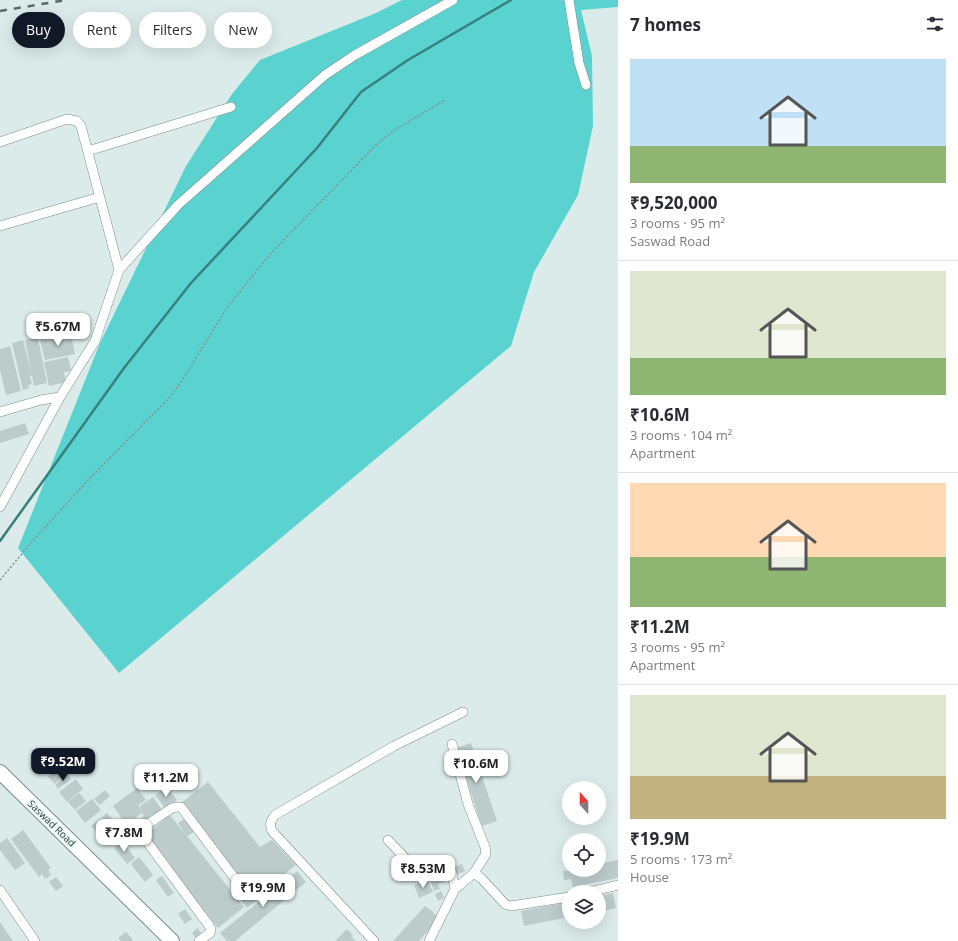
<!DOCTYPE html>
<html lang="en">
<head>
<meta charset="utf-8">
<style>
	body { margin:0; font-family:"Open Sans",sans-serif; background:#f7f7f7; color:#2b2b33; height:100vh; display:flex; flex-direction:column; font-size:15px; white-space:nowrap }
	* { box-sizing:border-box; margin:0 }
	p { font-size:13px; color:#7c7c81 }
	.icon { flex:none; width:22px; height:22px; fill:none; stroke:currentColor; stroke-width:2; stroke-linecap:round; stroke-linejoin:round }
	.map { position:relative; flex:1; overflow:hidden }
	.panel { display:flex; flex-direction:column; background:#fff; width:340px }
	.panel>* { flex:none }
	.banner { position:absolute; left:12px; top:12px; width:380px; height:36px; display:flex; gap:8px }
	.needle { width:26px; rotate:339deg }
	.controls { position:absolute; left:562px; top:781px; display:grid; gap:8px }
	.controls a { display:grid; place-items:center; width:44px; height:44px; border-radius:50%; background:#fff; box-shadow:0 4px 16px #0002; font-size:20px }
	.price { position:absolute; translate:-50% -34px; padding:0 9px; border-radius:8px; background:#fff; color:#222; font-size:13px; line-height:26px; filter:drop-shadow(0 1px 2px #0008) }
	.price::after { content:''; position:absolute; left:50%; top:24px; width:12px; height:9px; margin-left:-6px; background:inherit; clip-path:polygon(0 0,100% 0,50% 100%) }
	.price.active { background:#111827; color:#fff }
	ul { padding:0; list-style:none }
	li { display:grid; align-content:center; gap:8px; height:212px; padding:0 12px }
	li+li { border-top:1px solid #e1e1e2 }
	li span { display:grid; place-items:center; height:124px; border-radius:0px; color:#555 }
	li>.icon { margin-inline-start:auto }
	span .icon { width:72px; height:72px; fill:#fffc; stroke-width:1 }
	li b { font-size:17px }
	h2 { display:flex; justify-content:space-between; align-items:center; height:48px; padding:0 12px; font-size:17px }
	.pill { padding:0 14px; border-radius:18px; background:#fff; box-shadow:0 4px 16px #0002; font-size:14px; line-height:36px }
	.pill.active { background:#111827; color:#fff }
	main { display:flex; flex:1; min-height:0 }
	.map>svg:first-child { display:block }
</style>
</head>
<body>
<main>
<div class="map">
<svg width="618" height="941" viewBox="0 0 618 941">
	<rect width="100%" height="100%" fill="#dbebea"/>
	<!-- green -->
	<path fill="#5ad3d0" d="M402,0H618V7L581,10L592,56L593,126L578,195L534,272L511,346L119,673L18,548L100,343L186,166L232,94L260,60L376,13Z"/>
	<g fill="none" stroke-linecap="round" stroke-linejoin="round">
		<!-- stream -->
		<path stroke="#37807e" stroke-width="2.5" d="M0,541L124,368L191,283L317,148L361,92L408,60L511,0"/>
	</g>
	<!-- building -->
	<path fill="#bccccb" d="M71,334L75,354L45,360L40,340Z
		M38,338L47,383L34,386L25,340Z
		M23,340L32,375L30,376L32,384L28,385L29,388L23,390L12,343Z
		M10,346L21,391L6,395L0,370V349Z
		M68,357L71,371L64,372L66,382L49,386L44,362Z
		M25,423L29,434L0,443V431Z
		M471,743L497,821L482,826L456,748Z
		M72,753L79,760L55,784L48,777Z
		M55,757L59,762L46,775L42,770Z
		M68,774L71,779L58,789L55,785Z
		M76,779L83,789L67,802L59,792Z
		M208,782L260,847L272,840L296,865L256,897L181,803Z
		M167,787L177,800L165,808L155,795Z
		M137,788L146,800L138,805L144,812L140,806L153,797L162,810L144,823L141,818L144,816L142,813L136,817L140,822L130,830L113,806Z
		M105,790L110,796L100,805L94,799Z
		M79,793L86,801L75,810L68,802Z
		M92,799L101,810L85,823L76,811Z
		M107,813L114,821L110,826L118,819L128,831L112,845L102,833L99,835L91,826Z
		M170,815L244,907L218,928L144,836Z
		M184,819L194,832L187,836L178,823Z
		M23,830L51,868L48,870L51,875L45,879L42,874L39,877L11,839Z
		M7,838L25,863L15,870L0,850V843Z
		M122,841L135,858L127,864L114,848Z
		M139,857L153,875L145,882L131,864Z
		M618,860V878L573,887L571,879L564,880L563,871L599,870V864Z
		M462,864L465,871L454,876L452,868Z
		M449,870L452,878L438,884L440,889L434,891L429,878Z
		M297,871L306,882L235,941H227L220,933Z
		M162,876L174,893L168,897L156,880Z
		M56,877L63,886L56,891L49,882Z
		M427,879L433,892L419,898L414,885Z
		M441,891L444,898L438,901L435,894Z
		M250,892L257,900L247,908L240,899Z
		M613,893L616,908L599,912V896Z
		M569,902V917L524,926L521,911Z
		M425,906L432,911L439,919L419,941H393Z
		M185,909L192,919L185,924L178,914Z
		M0,922L13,941H0Z
		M197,928L202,934L196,939L192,933Z
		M347,929L353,935L351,936L356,941H335Z
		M126,932L133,940L131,941H121L118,938Z"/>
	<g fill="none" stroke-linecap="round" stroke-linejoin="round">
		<!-- minor casing -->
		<g stroke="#7d8c8c" stroke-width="10">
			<path id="minor" d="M569,0L579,63L586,85
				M0,142L67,119L77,121L81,126L119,270
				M88,151L231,107
				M0,226L100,197
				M0,412L41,400L60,397
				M0,507L60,397L95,341L119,270L178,205L325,75L355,55L453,0
				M388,840L419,873C429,878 438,865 448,866L452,873L455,889
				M474,873L481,878L505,904L511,906L569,897
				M0,890L35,941
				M589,892L618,885
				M199,941L210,933L211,930L210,927L142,835L143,830L145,826L172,808L177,807H181L245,892
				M374,941L272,831C269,824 271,820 275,815L394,746L463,712
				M429,941L455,889L474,873L486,854L485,847L468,804L452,744"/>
		</g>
		<!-- highway casing -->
		<g stroke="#7d8c8c" stroke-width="16">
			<path id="highway" d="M0,772L172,941"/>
		</g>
		<!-- path -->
		<path stroke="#859190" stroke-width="1.5" stroke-dasharray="2 2" stroke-linecap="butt" d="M0,580L30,544L90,478L170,397L183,379L228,306L273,251L378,143L395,130L445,100"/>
		<!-- minor -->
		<use href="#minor" stroke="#fff" stroke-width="9"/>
		<!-- highway -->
		<use href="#highway" stroke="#fff" stroke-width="14"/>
		<!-- rail -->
		<path stroke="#5f6968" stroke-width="2.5" stroke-dasharray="7 7" stroke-linecap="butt" d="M0,11L66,0"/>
	</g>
	<g text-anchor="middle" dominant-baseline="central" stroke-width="4" stroke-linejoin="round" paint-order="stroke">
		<!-- street labels -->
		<g font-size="10" fill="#2f3635" stroke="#e8f9f8">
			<text transform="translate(52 823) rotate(44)">Saswad Road</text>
		</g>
	</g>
</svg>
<div class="controls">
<a><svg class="needle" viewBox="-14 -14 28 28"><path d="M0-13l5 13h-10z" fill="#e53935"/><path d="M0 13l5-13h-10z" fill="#7c7c81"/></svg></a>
<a><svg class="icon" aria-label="locate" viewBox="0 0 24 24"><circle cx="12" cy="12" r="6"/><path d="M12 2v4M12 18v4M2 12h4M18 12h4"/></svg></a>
<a><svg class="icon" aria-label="layers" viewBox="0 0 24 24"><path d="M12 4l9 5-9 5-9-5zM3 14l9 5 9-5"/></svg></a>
</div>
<b class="price" style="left:58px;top:347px">₹5.67M</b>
<b class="price active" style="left:63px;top:782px">₹9.52M</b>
<b class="price" style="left:476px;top:784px">₹10.6M</b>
<b class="price" style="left:166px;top:798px">₹11.2M</b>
<b class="price" style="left:124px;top:853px">₹7.8M</b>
<b class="price" style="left:423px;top:889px">₹8.53M</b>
<b class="price" style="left:263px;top:908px">₹19.9M</b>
<div class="banner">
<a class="pill active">Buy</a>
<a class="pill">Rent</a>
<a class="pill">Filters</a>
<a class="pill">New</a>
</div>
</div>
<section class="panel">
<h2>7 homes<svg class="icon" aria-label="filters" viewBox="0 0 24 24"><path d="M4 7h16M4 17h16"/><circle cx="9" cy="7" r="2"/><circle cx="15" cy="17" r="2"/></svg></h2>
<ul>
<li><span style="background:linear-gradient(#bfe0f5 70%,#8fb573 0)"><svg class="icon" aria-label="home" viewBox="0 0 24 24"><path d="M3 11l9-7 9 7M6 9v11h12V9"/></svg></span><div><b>₹9,520,000</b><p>3 rooms · 95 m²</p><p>Saswad Road</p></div></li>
<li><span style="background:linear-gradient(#dfe7d0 70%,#8fb573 0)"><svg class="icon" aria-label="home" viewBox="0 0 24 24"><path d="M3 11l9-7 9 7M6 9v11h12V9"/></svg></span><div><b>₹10.6M</b><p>3 rooms · 104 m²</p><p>Apartment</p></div></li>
<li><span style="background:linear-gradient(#ffd9b3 60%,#8fb573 0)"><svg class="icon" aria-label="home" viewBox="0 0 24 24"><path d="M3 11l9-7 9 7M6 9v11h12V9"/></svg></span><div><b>₹11.2M</b><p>3 rooms · 95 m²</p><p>Apartment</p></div></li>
<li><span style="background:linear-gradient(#dfe7d0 65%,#c2b280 0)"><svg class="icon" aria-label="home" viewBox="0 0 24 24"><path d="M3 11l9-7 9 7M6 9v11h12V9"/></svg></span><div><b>₹19.9M</b><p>5 rooms · 173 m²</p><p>House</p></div></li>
</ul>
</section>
</main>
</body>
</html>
